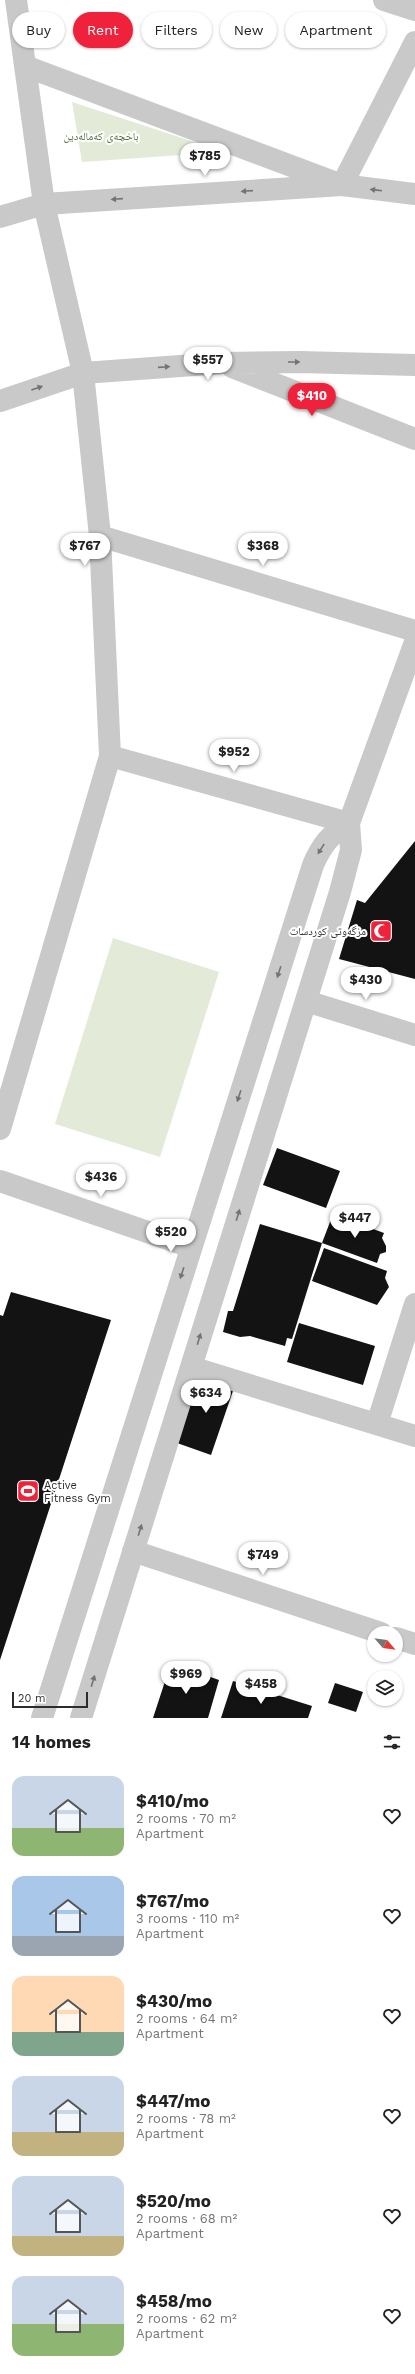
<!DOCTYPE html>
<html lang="en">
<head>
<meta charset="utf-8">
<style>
	body { margin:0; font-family:"Work Sans","Noto Naskh Arabic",sans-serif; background:#f2f2f2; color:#222; height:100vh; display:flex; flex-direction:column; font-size:15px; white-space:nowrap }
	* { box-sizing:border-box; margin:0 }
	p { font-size:13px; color:#767676 }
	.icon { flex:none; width:22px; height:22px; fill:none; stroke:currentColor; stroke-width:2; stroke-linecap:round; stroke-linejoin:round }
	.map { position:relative; height:1718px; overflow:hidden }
	.details { display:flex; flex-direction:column; background:#fff; flex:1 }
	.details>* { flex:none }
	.guide { position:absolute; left:12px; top:12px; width:391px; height:36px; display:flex; gap:8px }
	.needle { width:26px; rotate:118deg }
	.fabs { position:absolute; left:367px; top:1626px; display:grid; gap:8px }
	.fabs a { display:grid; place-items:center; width:36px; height:36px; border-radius:50%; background:#fff; box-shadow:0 1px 3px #0004; font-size:20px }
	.scale { position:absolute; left:12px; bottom:10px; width:76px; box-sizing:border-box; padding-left:4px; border:2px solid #2c2c2c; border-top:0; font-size:11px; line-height:14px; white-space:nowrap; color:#2c2c2c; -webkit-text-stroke:3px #fff; paint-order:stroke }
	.price { position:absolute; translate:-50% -34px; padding:0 9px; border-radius:14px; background:#fff; color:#222; font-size:13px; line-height:26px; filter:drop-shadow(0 1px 2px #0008) }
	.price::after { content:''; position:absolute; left:50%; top:24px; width:12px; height:9px; margin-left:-6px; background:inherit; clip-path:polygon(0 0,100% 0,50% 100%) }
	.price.on { background:#f0213a; color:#fff }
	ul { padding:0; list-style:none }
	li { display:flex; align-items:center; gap:12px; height:100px; padding:0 12px }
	li span { display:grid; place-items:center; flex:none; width:112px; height:80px; border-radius:12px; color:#555 }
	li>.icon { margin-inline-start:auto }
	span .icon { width:48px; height:48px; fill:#fffc; stroke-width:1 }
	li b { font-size:17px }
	h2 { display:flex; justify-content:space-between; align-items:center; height:48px; padding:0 12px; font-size:17px }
	.pill { padding:0 14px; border-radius:18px; background:#fff; box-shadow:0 1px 3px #0004; font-size:14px; line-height:36px }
	.pill.on { background:#f0213a; color:#fff }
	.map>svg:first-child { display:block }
</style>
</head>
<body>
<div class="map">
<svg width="415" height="1718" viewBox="0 0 415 1718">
	<rect width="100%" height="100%" fill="#fff"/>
	<!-- green -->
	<path fill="#e3ebd8" d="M72,102L225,152L82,162Z
		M113,938L219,972L160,1157L55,1124Z"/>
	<!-- building -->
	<path fill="#131313" d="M415,841V979L339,959L357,900L365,903Z
		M277,1148L340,1171L326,1208L263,1185Z
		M333,1214L384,1233L382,1238L386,1246V1252L380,1254L377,1263L322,1243Z
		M260,1224L322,1243L292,1339L287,1338L285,1346L250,1336L240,1337L223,1332L228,1311H233Z
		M324,1248L387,1271L385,1278L389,1287L377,1305L312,1281Z
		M11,1292L111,1320L0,1660V1315L3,1316Z
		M299,1323L375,1346L363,1385L287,1362Z
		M200,1373L235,1385L211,1455L177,1443Z
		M171,1663L219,1680L208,1718H153Z
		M233,1681L312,1706L308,1718H221Z
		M335,1683L363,1692L356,1712L328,1703Z"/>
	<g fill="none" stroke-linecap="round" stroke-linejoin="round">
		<!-- street -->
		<path stroke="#c9c9c9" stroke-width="22" d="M384,0L415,10
			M25,66L342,185L415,42
			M0,217L44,204L342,185L415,194
			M232,367L415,439
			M0,401L83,373L222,363L300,362L415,365
			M100,536L415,631
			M110,756L349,823
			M306,1001L415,1035
			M0,1129L110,756L100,536L83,373L44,204L16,0
			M0,1181L191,1247
			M191,1367L415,1436
			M377,1424L415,1304
			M133,1551L381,1633
			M396,1638L415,1644
			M42,1718L313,865C321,846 331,833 349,823
			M81,1718L340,892L351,850L349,823L415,642"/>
	</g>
	<!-- one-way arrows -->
	<defs><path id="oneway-solid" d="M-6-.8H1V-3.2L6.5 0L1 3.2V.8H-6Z"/></defs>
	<g fill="#737373">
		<use href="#oneway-solid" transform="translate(376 190) rotate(-173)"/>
		<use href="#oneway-solid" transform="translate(247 191) rotate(176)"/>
		<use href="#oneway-solid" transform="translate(117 199) rotate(176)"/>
		<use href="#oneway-solid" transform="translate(294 362)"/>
		<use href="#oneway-solid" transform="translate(164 367) rotate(-4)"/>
		<use href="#oneway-solid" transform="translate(37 388) rotate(-19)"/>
		<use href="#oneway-solid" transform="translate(321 849) rotate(122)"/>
		<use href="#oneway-solid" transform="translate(279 972) rotate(108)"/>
		<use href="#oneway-solid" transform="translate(239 1096) rotate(108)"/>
		<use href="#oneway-solid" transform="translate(238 1215) rotate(-73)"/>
		<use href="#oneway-solid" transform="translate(182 1273) rotate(108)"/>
		<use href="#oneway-solid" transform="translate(199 1339) rotate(-73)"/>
		<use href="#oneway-solid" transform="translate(140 1530) rotate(-73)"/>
		<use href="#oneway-solid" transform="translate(93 1681) rotate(-73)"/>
	</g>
	<!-- icons -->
	<defs>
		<g id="mosque-square" transform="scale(1.15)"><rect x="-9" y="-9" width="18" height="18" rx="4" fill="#f0213a" stroke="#fff"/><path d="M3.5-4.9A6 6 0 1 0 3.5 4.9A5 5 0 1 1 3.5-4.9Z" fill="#fff"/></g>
		<g id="stadium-square" transform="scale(1.15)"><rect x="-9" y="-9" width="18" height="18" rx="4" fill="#f0213a" stroke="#fff"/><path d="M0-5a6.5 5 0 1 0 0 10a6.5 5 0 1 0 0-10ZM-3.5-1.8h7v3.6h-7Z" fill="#fff"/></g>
	</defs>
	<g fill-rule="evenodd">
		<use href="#mosque-square" x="381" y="931"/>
		<use href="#stadium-square" x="28" y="1491"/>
	</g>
	<g text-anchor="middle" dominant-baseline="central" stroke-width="4" stroke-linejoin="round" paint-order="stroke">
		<!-- park labels -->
		<g font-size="11" fill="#516a37" stroke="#fff">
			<text x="101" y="136">باخچەی کەمالەدین</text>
		</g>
		<!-- poi labels -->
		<g font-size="11" fill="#2c2c2c" stroke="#fff" text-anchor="end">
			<text x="366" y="931">مزگەوتی كوردسات</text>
			<text x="44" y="1485" text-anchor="start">Active<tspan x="44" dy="13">Fitness Gym</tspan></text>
		</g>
	</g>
</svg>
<div class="fabs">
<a><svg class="needle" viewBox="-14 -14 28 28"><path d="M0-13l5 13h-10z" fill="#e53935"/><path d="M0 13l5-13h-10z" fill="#767676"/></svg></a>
<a><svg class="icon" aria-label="layers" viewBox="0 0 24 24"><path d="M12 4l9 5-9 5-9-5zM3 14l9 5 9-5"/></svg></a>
</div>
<div class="scale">20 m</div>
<b class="price" style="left:205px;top:177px">$785</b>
<b class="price" style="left:208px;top:381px">$557</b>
<b class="price on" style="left:312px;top:417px">$410</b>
<b class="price" style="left:85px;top:567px">$767</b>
<b class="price" style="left:263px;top:567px">$368</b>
<b class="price" style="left:234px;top:773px">$952</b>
<b class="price" style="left:366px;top:1001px">$430</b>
<b class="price" style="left:101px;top:1198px">$436</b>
<b class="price" style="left:355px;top:1239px">$447</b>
<b class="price" style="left:171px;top:1253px">$520</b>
<b class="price" style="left:206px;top:1414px">$634</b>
<b class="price" style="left:263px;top:1576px">$749</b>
<b class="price" style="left:186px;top:1695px">$969</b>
<b class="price" style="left:261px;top:1705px">$458</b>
<div class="guide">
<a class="pill">Buy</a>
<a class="pill on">Rent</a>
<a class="pill">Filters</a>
<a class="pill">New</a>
<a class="pill">Apartment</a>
</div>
</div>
<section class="details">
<h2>14 homes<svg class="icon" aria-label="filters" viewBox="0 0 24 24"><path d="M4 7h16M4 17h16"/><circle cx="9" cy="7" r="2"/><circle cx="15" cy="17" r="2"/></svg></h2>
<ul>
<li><span style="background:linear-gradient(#c9d6e8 65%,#8fb573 0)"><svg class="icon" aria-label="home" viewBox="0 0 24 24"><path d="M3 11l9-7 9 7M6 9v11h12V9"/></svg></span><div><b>$410/mo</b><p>2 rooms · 70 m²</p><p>Apartment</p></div><svg class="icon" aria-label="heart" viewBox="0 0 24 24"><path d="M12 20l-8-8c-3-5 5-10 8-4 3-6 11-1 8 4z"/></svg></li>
<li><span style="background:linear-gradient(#a9c7e8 75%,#9aa5b1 0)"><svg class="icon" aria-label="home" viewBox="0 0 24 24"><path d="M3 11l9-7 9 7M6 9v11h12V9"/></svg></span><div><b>$767/mo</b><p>3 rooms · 110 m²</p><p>Apartment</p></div><svg class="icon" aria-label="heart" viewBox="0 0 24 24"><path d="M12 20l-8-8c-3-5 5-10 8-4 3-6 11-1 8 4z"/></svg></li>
<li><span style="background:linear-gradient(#ffd9b3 70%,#7fa58c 0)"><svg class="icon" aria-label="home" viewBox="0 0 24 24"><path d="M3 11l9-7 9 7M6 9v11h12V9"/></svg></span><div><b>$430/mo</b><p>2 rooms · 64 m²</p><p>Apartment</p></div><svg class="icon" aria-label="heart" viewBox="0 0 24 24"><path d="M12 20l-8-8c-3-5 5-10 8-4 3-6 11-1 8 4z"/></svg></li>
<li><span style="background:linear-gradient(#c9d6e8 70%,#c2b280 0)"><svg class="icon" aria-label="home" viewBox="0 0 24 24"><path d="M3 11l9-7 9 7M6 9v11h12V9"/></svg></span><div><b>$447/mo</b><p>2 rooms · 78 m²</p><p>Apartment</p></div><svg class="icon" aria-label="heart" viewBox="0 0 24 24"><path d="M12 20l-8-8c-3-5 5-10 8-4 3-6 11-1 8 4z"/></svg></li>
<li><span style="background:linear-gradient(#c9d6e8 75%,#c2b280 0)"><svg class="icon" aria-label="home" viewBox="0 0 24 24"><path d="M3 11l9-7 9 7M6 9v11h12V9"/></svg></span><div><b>$520/mo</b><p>2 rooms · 68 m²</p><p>Apartment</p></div><svg class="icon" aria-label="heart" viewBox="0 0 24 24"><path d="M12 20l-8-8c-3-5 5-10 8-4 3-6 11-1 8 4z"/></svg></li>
<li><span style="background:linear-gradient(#c9d6e8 60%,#8fb573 0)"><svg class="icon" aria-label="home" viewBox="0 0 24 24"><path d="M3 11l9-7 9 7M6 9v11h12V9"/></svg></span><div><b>$458/mo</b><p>2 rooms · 62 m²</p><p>Apartment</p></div><svg class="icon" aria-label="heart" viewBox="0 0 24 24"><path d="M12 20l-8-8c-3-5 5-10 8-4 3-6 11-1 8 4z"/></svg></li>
</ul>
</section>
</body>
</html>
